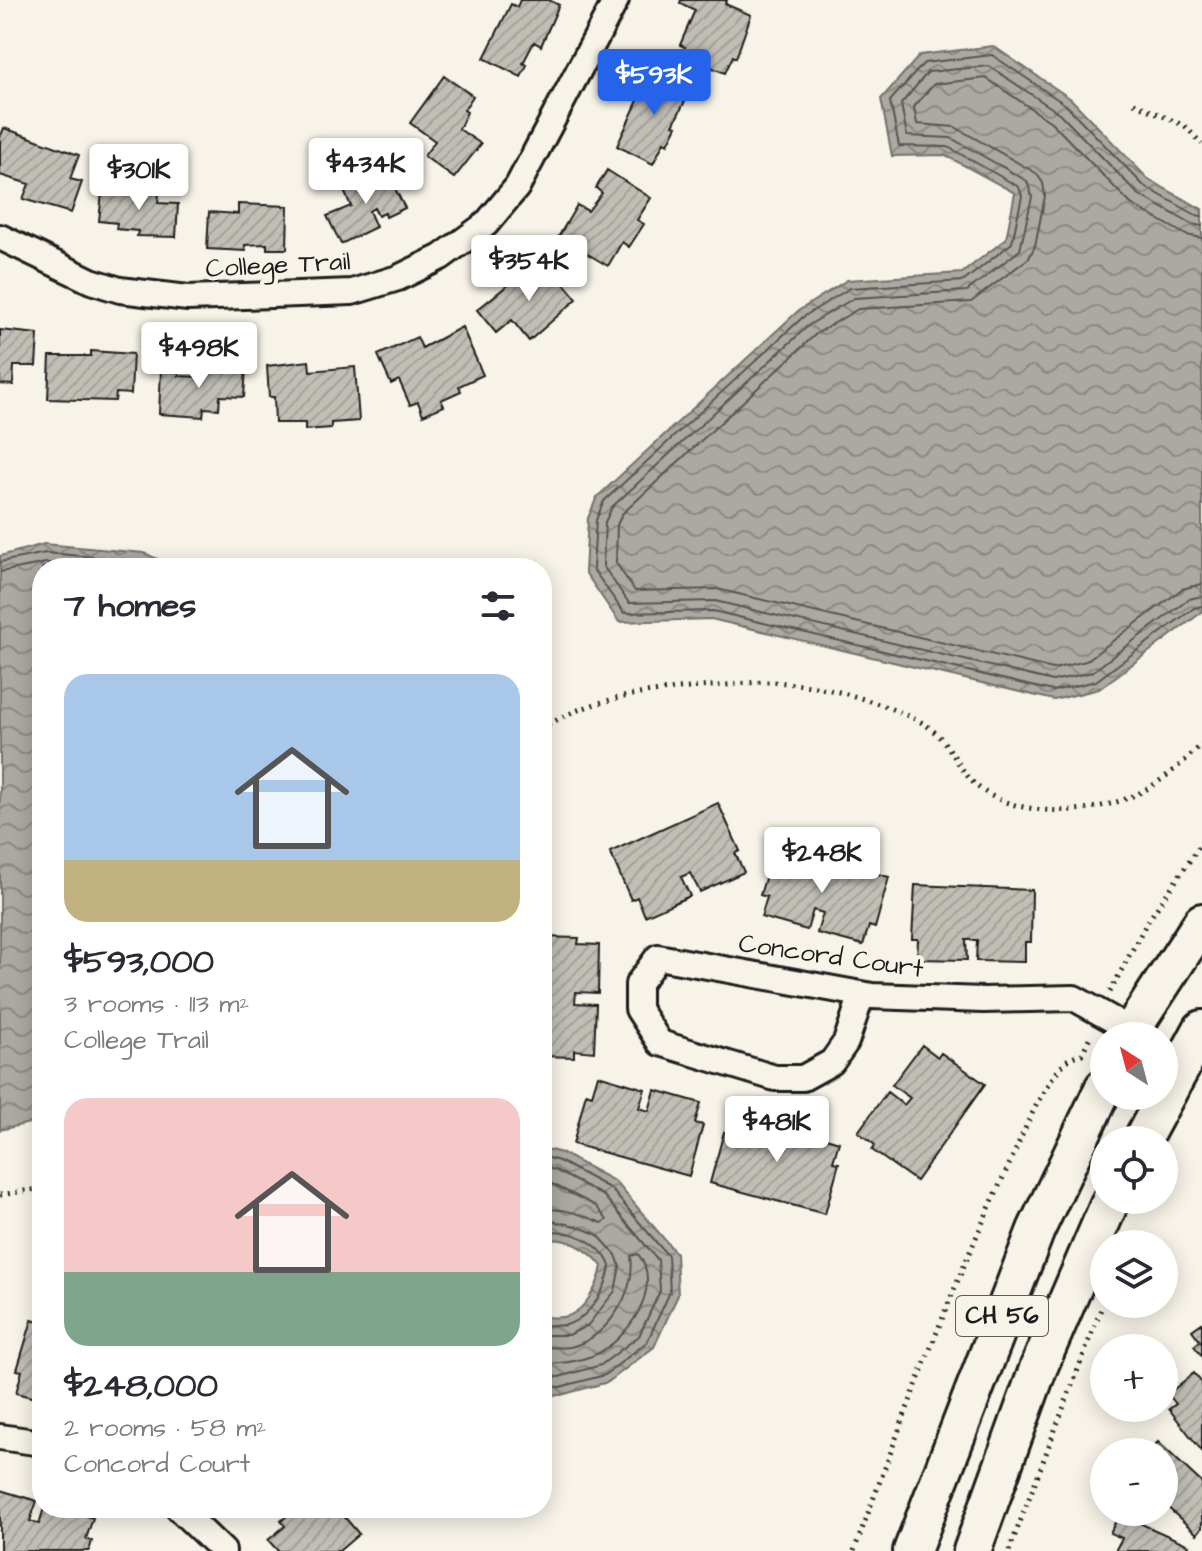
<!DOCTYPE html>
<html lang="en">
<head>
<meta charset="utf-8">
<style>
	body { margin:0; font-family:"Architects Daughter",sans-serif; background:#f2f2f3; color:#2b2b33; height:100vh; display:flex; flex-direction:column; font-size:30px; white-space:nowrap }
	* { box-sizing:border-box; margin:0 }
	p { font-size:26px; color:#7c7c81 }
	.icon { flex:none; width:44px; height:44px; fill:none; stroke:currentColor; stroke-width:2; stroke-linecap:round; stroke-linejoin:round }
	.map { position:relative; flex:1; overflow:hidden }
	.details { position:absolute; left:32px; top:558px; width:520px; height:960px; display:flex; flex-direction:column; background:#fff; border-radius:32px; box-shadow:0 4px 20px #0003 }
	.details>* { flex:none }
	.needle { width:52px; rotate:324deg }
	.fabs { position:absolute; left:1090px; top:1022px; display:grid; gap:16px }
	.fabs a { display:grid; place-items:center; width:88px; height:88px; border-radius:50%; background:#fff; box-shadow:0 4px 20px #0003; font-size:40px }
	.price { position:absolute; translate:-50% -68px; padding:0 18px; border-radius:8px; background:#fff; color:#222; font-size:26px; line-height:52px; filter:drop-shadow(0 2px 4px #0008) }
	.price::after { content:''; position:absolute; left:50%; top:48px; width:24px; height:18px; margin-left:-12px; background:inherit; clip-path:polygon(0 0,100% 0,50% 100%) }
	.price.selected { background:#2563eb; color:#fff }
	ul { padding:0; list-style:none }
	li { display:grid; align-content:center; gap:16px; height:424px; padding:0 32px }
	li span { display:grid; place-items:center; height:248px; border-radius:24px; color:#555 }
	li>.icon { margin-inline-start:auto }
	span .icon { width:144px; height:144px; fill:#fffc; stroke-width:1 }
	li b { font-size:34px }
	h2 { display:flex; justify-content:space-between; align-items:center; height:96px; padding:0 32px; font-size:34px }
	.map>svg:first-child { display:block }
</style>
</head>
<body>
<div class="map">
<svg width="1202" height="1551" viewBox="0 0 1202 1551">
	<defs>
		<pattern id="water-waves" width="16" height="10" patternUnits="userSpaceOnUse" patternTransform="scale(2)"><rect width="16" height="10" fill="#aca9a2"/><path d="M0 5q4-4 8 0t8 0" fill="none" stroke="#8b8983"/></pattern>
		<pattern id="building-hatch" width="6" height="6" patternUnits="userSpaceOnUse" patternTransform="scale(2)"><rect width="6" height="6" fill="#c0beb5"/><path d="M-1 1l2-2M0 6l6-6M5 7l2-2" fill="none" stroke="#a4a39b"/></pattern>
	</defs>
	<rect width="100%" height="100%" fill="#f7f3e8"/>
	<filter id="ink" filterUnits="userSpaceOnUse"><feTurbulence type="fractalNoise" baseFrequency=".0125" numOctaves="2"/><feDisplacementMap in="SourceGraphic" scale="16" xChannelSelector="R" yChannelSelector="G"/><feConvolveMatrix kernelMatrix="1 2 1 2 8 2 1 2 1" color-interpolation-filters="sRGB"/></filter>
	<g filter="url(#ink)">
		<!-- water -->
		<path fill="url(#water-waves)" stroke="#72716c" stroke-width="2" d="M993,46L1071,99L1149,180L1202,209V612L1099,689L1054,700L711,619L619,622L585,572L588,518L597,497L798,311L847,280L962,273L1006,239L1015,193L945,155L892,156L881,99L920,55Z
			M44,544L144,553L177,568H42V1120L0,1130V556Z
			M542,1148L562,1153L616,1182L676,1253L678,1295L654,1347L608,1382L561,1395L542,1394V1317C548,1317 556,1318 563,1317C584,1314 599,1285 602,1266C588,1248 565,1235 542,1241Z"/>
		<g fill="none" stroke-linecap="round" stroke-linejoin="round">
			<!-- shore -->
			<path stroke="#565452" stroke-width="2" d="M1202,216L1196,215L1144,186L1066,105L992,55L924,63L890,101L899,146L948,147L1019,187L1022,196L1012,243L964,281L850,288L803,317L604,501L596,520L593,569L624,613L713,611L1053,691L1096,681L1194,608L1202,606
				M1202,226L1191,224L1138,194L1059,113L989,66L928,72L901,104L907,136L951,138L1027,181L1032,197L1020,250L967,291L854,298L809,325L612,507L605,522L603,566L629,603L715,601L1053,681L1092,672L1189,599L1202,596
				M1202,238L1186,235L1131,204L1051,122L986,78L934,84L914,107L917,124L955,127L1036,173L1043,183L1045,196L1035,246L1029,258L971,302L858,309L816,334L622,514L617,525L616,563L635,591L717,589L1053,669L1086,661L1182,589L1202,584
				M0,562L46,553L142,561L158,568
				M0,572L46,563L109,568
				M542,1156L559,1161L611,1189L668,1256L670,1292L647,1342L605,1375L560,1387L542,1386
				M542,1167L555,1170L604,1196L658,1260L660,1291L639,1336L601,1365L559,1377L542,1376
				M542,1179L596,1206L607,1220L602,1223C583,1215 563,1207 542,1210
				M542,1223L551,1221L577,1226L598,1235L616,1255L620,1266L615,1291L588,1325L569,1335H542
				M542,1233C567,1226 601,1242 610,1266C607,1288 591,1316 569,1324C561,1327 551,1325 542,1325
				M542,1347C552,1347 564,1349 574,1346C609,1335 636,1292 631,1256L638,1254C665,1287 626,1343 592,1356C576,1362 559,1364 542,1364"/>
		</g>
		<!-- building -->
		<path fill="url(#building-hatch)" stroke="#1c1c1c" stroke-width="2" d="M520,0H549L559,5L541,46L534,42L523,63L527,65L521,77L484,58L511,4L517,7Z
			M681,0H727L725,4L751,15L736,58L733,56L725,73L681,55L685,47L680,45L695,10L680,3Z
			M652,70L691,89L673,125L677,126L668,144L664,142L653,164L617,146Z
			M444,76L473,96L464,110L467,112L459,129L481,144L454,178L424,156L435,141L410,123Z
			M4,128L79,155L70,179L82,182L71,213L23,199L29,184L0,175V138Z
			M385,169L405,208L386,217L385,213L378,216L374,208L369,211L376,227L341,244L327,216L351,206L343,189Z
			M607,170L651,198L637,220L644,224L629,247L622,242L608,266L586,253L583,258L556,241L577,205L588,211L602,193L596,188Z
			M103,183H114V190L145,192V185L156,186V191L159,192L158,203L178,204L176,237L137,236L138,231L116,229L117,223L99,221Z
			M238,204L288,206L287,249H267V244L245,245L246,251L207,249L209,212L238,214Z
			M549,266L577,299L529,341L512,320L496,333L477,310L530,267L537,276Z
			M462,327L483,375L459,386L461,391L441,400L444,406L423,415L418,402L410,405L399,380L391,384L378,355L417,337L422,348Z
			M0,330L38,334L36,366H14L13,385L0,384Z
			M91,351L133,354L131,394L116,393L115,401L48,399L50,356H91Z
			M309,361L310,371L355,367L359,421L331,423V428L305,430V423H275L274,397H269L267,366Z
			M203,365L246,368L244,397L220,396L219,409L204,408L203,417L159,414L161,370L179,372V376L202,377Z
			M718,803L740,851L735,853L744,872L700,892L690,873L681,877L690,896L645,916L637,897L631,900L610,852Z
			M775,846L889,877L875,928L869,926L863,945L817,933L823,913L813,910L807,930L761,917L767,897L760,895Z
			M915,885L1032,890L1031,942H1025V962L976,961L977,940H966L967,960L917,959L918,939H912Z
			M542,937L579,938L578,944L599,945L598,993L576,992L575,1003L596,1004L594,1052L574,1050V1057L542,1056Z
			M922,1045L938,1057L941,1053L985,1084L916,1181L872,1150L875,1145L858,1132L887,1092L904,1105L910,1098L892,1085Z
			M598,1075L645,1089L639,1108L649,1111L655,1090L701,1103L695,1123L703,1125L689,1176L573,1144L586,1093L592,1095Z
			M735,1113L782,1125L776,1146L786,1149L793,1128L839,1142L833,1162L839,1163L825,1214L710,1183L724,1132L730,1133Z
			M32,1320L42,1323V1400L16,1393L22,1371L17,1370Z
			M1202,1323V1356L1194,1346L1200,1341L1192,1330Z
			M1194,1373L1202,1383V1451L1169,1409L1176,1404L1168,1394Z
			M1158,1442L1202,1483V1528L1197,1534L1164,1504V1452H1148Z
			M0,1490L37,1501L30,1521L39,1524L44,1508H62L93,1518L86,1539L92,1541L89,1551H0Z
			M296,1508H337L359,1534L339,1551H278L268,1540L285,1526L281,1521Z
			M1119,1514L1189,1545L1186,1551H1115L1122,1538L1110,1533Z"/>
		<g fill="none" stroke-linecap="round" stroke-linejoin="round">
			<!-- street casing -->
			<g stroke="#1c1c1c" stroke-width="30">
				<path id="street" d="M0,237L91,281L120,290L188,298L352,292L398,278L441,257L486,224L517,187L616,0
					M862,994L846,1042L832,1062L803,1078H775L660,1043L638,1009V984L658,957L872,996L983,1000L1074,998L1131,1030
					M0,1437L42,1443
					M178,1508L223,1551"/>
			</g>
			<!-- primary casing -->
			<g stroke="#1c1c1c" stroke-width="42">
				<path id="primary" d="M1128,1036L1202,922
					M1142,1140L1202,1029
					M912,1551L1036,1230L1104,1087
					M972,1551L1038,1369L1111,1200"/>
			</g>
			<!-- path -->
			<path stroke="#1c1c1c" stroke-width="5" stroke-dasharray="2 6" stroke-linecap="butt" d="M1134,103L1185,126L1202,144
				M542,729C590,696 654,691 711,686C730,685 751,682 771,682C820,684 873,699 917,720C953,738 956,772 982,790C1022,818 1092,815 1135,795C1160,784 1183,763 1202,744
				M1110,992L1146,924L1202,843
				M1164,1169L1171,1155
				M0,1195L42,1188
				M1142,1210L1148,1200
				M854,1551C902,1422 949,1292 1008,1167C1022,1137 1039,1091 1062,1066C1068,1058 1073,1056 1082,1054L1091,1034
				M1009,1551L1101,1309"/>
			<!-- street -->
			<use href="#street" stroke="#f7f3e8" stroke-width="24"/>
			<!-- primary -->
			<use href="#primary" stroke="#f7f3e8" stroke-width="36"/>
		</g>
	</g>
	<g text-anchor="middle" dominant-baseline="central" stroke-width="8" stroke-linejoin="round" paint-order="stroke">
		<!-- shield labels -->
		<rect fill="#f7f3e8" stroke="#5e5c59" stroke-width="2" x="956" y="1296" width="92" height="40" rx="6"/>
		<g font-size="24" font-weight="bold" fill="#1c1c1c">
			<text x="1002" y="1316">CH 56</text>
		</g>
		<!-- street labels -->
		<g font-size="26" fill="#1c1c1c" stroke="#f7f3e8">
			<text transform="translate(278 265) rotate(-3)">College Trail</text>
			<text transform="translate(831 956) rotate(8)">Concord Court</text>
		</g>
	</g>
</svg>
<div class="fabs">
<a><svg class="needle" viewBox="-14 -14 28 28"><path d="M0-13l5 13h-10z" fill="#e53935"/><path d="M0 13l5-13h-10z" fill="#7c7c81"/></svg></a>
<a><svg class="icon" aria-label="locate" viewBox="0 0 24 24"><circle cx="12" cy="12" r="6"/><path d="M12 2v4M12 18v4M2 12h4M18 12h4"/></svg></a>
<a><svg class="icon" aria-label="layers" viewBox="0 0 24 24"><path d="M12 4l9 5-9 5-9-5zM3 14l9 5 9-5"/></svg></a>
<a>+</a>
<a>−</a>
</div>
<b class="price selected" style="left:654px;top:117px">$593K</b>
<b class="price" style="left:366px;top:206px">$434K</b>
<b class="price" style="left:139px;top:212px">$301K</b>
<b class="price" style="left:529px;top:303px">$354K</b>
<b class="price" style="left:199px;top:390px">$498K</b>
<b class="price" style="left:822px;top:895px">$248K</b>
<b class="price" style="left:777px;top:1164px">$481K</b>
<section class="details">
<h2>7 homes<svg class="icon" aria-label="filters" viewBox="0 0 24 24"><path d="M4 7h16M4 17h16"/><circle cx="9" cy="7" r="2"/><circle cx="15" cy="17" r="2"/></svg></h2>
<ul>
<li><span style="background:linear-gradient(#a9c7e8 75%,#c2b280 0)"><svg class="icon" aria-label="home" viewBox="0 0 24 24"><path d="M3 11l9-7 9 7M6 9v11h12V9"/></svg></span><div><b>$593,000</b><p>3 rooms · 113 m²</p><p>College Trail</p></div></li>
<li><span style="background:linear-gradient(#f6c9c9 70%,#7fa58c 0)"><svg class="icon" aria-label="home" viewBox="0 0 24 24"><path d="M3 11l9-7 9 7M6 9v11h12V9"/></svg></span><div><b>$248,000</b><p>2 rooms · 58 m²</p><p>Concord Court</p></div></li>
</ul>
</section>
</div>
</body>
</html>
